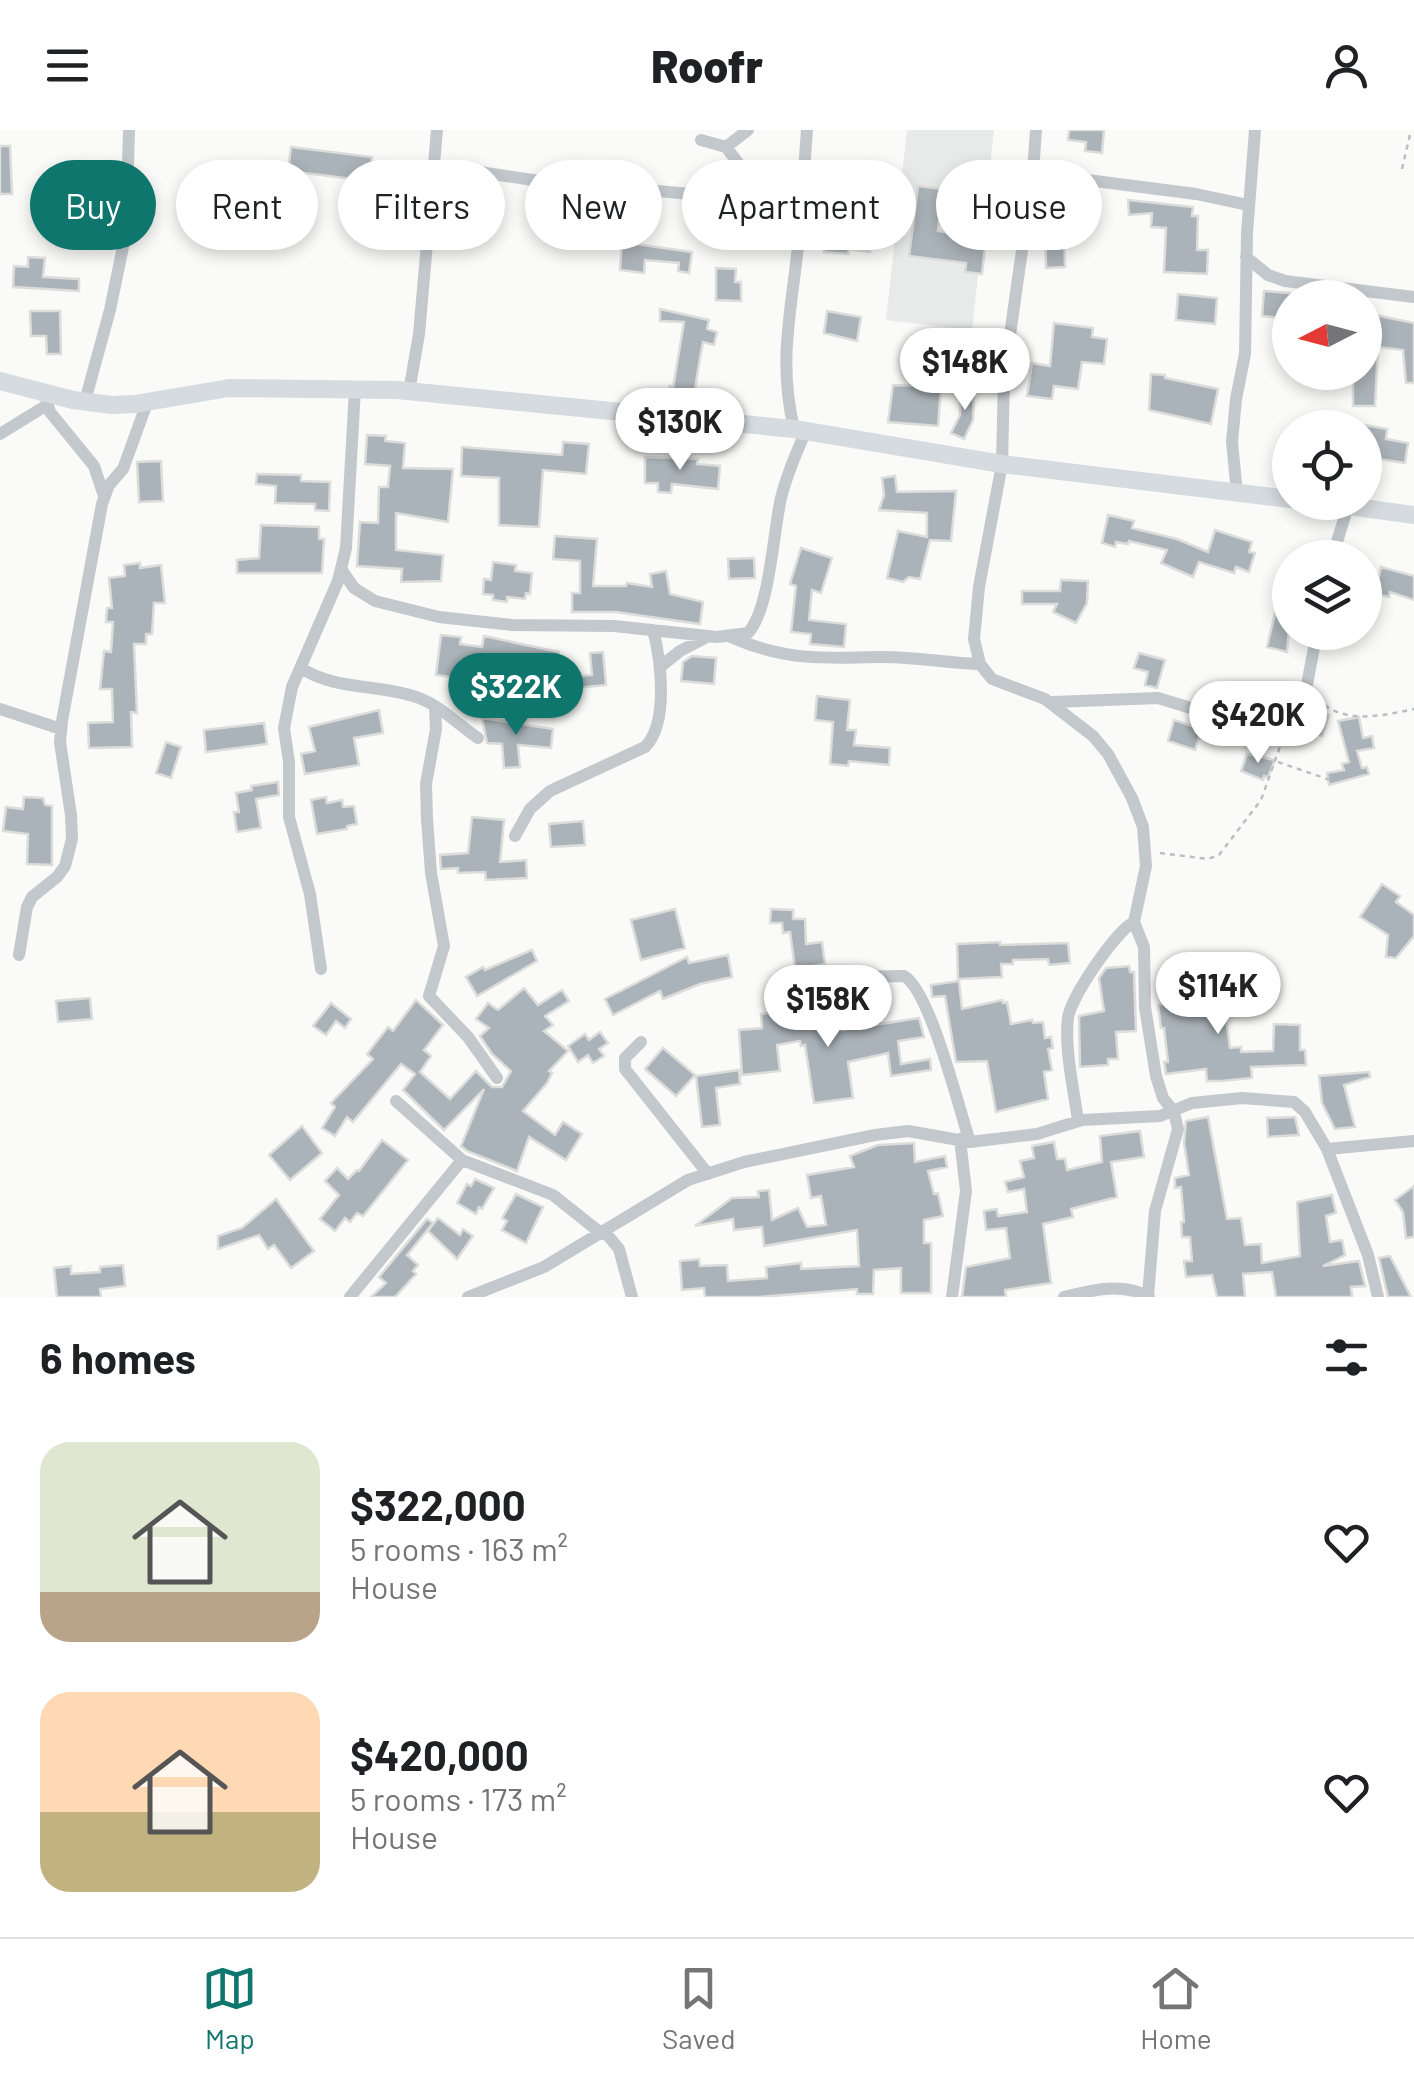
<!DOCTYPE html>
<html lang="en">
<head>
<meta charset="utf-8">
<style>
	body { margin:0; font-family:Barlow,sans-serif; background:#f2f2f2; color:#202124; height:100vh; display:flex; flex-direction:column; font-size:38px; white-space:nowrap }
	* { box-sizing:border-box; margin:0 }
	p { font-size:32px; color:#757577 }
	.icon { flex:none; width:55px; height:55px; fill:none; stroke:currentColor; stroke-width:2; stroke-linecap:round; stroke-linejoin:round }
	.map { position:relative; height:1167px; overflow:hidden }
	.sheet { display:flex; flex-direction:column; background:#fff; flex:1 }
	.sheet>* { flex:none }
	.guide { position:absolute; left:30px; top:30px; width:1355px; height:90px; display:flex; gap:20px }
	.needle { width:65px; rotate:264deg }
	.tools { position:absolute; left:1272px; top:150px; display:grid; gap:20px }
	.tools a { display:grid; place-items:center; width:110px; height:110px; border-radius:50%; background:#fff; box-shadow:0 5px 15px #0003; font-size:50px }
	.price { position:absolute; translate:-50% -85px; padding:0 22px; border-radius:35px; background:#fff; color:#222; font-size:32px; line-height:65px; filter:drop-shadow(0 2px 5px #0008) }
	.price::after { content:''; position:absolute; left:50%; top:60px; width:30px; height:22px; margin-left:-15px; background:inherit; clip-path:polygon(0 0,100% 0,50% 100%) }
	.price.active { background:#0f766e; color:#fff }
	ul { padding:0; list-style:none }
	li { display:flex; align-items:center; gap:30px; height:250px; padding:0 40px }
	li span { display:grid; place-items:center; flex:none; width:280px; height:200px; border-radius:30px; color:#555 }
	li>.icon { margin-inline-start:auto }
	span .icon { width:120px; height:120px; fill:#fffc; stroke-width:1 }
	li b { font-size:42px }
	h2 { display:flex; justify-content:space-between; align-items:center; height:120px; padding:0 40px; font-size:42px }
	.tag { padding:0 35px; border-radius:45px; background:#fff; box-shadow:0 5px 15px #0003; font-size:35px; line-height:90px }
	.tag.active { background:#0f766e; color:#fff }
	header { display:flex; justify-content:space-between; align-items:center; height:130px; padding:0 40px; background:#fff; font-size:45px; font-weight:800 }
	.tab-bar { display:flex; justify-content:space-around; align-items:center; height:140px; border-top:2px solid #e0e0e0; background:#fff; font-size:28px; color:#757577 }
	.tab-bar a { display:grid; justify-items:center; gap:5px }
	.tab-bar .active { color:#0f766e }
	.map>svg:first-child { display:block }
</style>
</head>
<body>
<header><svg class="icon" aria-label="menu" viewBox="0 0 24 24"><path d="M4 6h16M4 12h16M4 18h16"/></svg>Roofr<svg class="icon" aria-label="person" viewBox="0 0 24 24"><circle cx="12" cy="8" r="4"/><path d="M4 21q1-7 8-7t8 7"/></svg></header>
<div class="map">
<svg width="1414" height="1167" viewBox="0 0 1414 1167">
	<rect width="100%" height="100%" fill="#fafaf8"/>
	<!-- built -->
	<path fill="#e8e9e9" d="M907,0H994L972,200L886,190Z"/>
	<!-- building -->
	<path fill="#aab3b9" stroke="#dcdcda" stroke-width="2.5" d="M1069,0H1104L1102,23L1085,21L1086,12L1068,10Z
		M0,16H10L12,64H0Z
		M291,17L372,27L369,51L288,41Z
		M842,47L864,51L862,79L876,81L870,122L849,119L848,124L824,122L826,84L835,85Z
		M918,56L943,59L938,101L986,108L982,144L965,142L966,133L909,126Z
		M1053,69L1093,80L1088,100L1064,95L1065,137L1046,138L1045,98Z
		M1128,70L1193,77L1192,86H1198L1197,120H1208L1207,144L1164,142L1166,98L1151,97L1152,83L1129,85Z
		M625,77L648,79L646,102L623,105Z
		M713,77L749,81L746,115L710,111Z
		M622,112L692,122L689,143L678,141L679,133L645,130L644,143L620,140Z
		M28,127L45,128L43,147L79,149V161L13,157L14,136L28,137Z
		M716,138L736,139L735,152H741V171L716,170Z
		M1264,161L1290,163V189L1262,186Z
		M1178,164L1217,168L1215,194L1176,190Z
		M660,179L709,190L707,199L717,202L714,215L703,212L700,228L694,265L704,268L701,277L666,268L670,256L673,258L684,192L660,191Z
		M30,181H60L61,224H47L46,206H31Z
		M827,181L861,187L857,211L824,203Z
		M1365,183L1414,193V253H1406L1403,220L1378,217L1375,276H1353V242H1365Z
		M1054,193L1093,198L1092,207L1107,209L1104,234L1082,232L1078,259L1054,256L1052,269L1027,266L1032,233L1050,236Z
		M1151,244L1165,245V248L1218,259L1211,294L1149,280Z
		M893,255L941,257L938,296L888,292Z
		M961,257L974,258L973,290L964,309L951,303L960,285Z
		M1365,295L1387,299L1386,309L1408,313L1405,333L1365,327Z
		M367,305L386,306L385,311L405,313L403,338L453,339L448,392L396,383V420L443,425L441,451L401,452L402,439L357,436L360,392L378,393L379,357H388L390,336L365,334Z
		M563,312L589,314L586,344L543,340L539,397L499,395V348L461,346L462,317L562,325Z
		M645,327L698,329L697,334L720,336L718,359L672,354L671,363L658,362V353H645Z
		M161,331L163,371L139,372L137,332Z
		M257,344L301,345V351L330,352L329,381L315,380V374L275,373L276,356L256,354Z
		M895,346L897,362L956,361L951,411L930,410L920,449L909,447L903,452L887,448L898,401L927,407V383L879,380L884,365L882,348Z
		M1108,385L1134,391L1132,398L1177,409L1208,422L1215,400L1252,412L1249,422L1255,423L1249,442L1236,437L1234,443L1199,432L1193,447L1161,433L1167,420L1129,411L1128,414L1116,412L1115,417L1102,413Z
		M261,395L319,397V409H324L322,443H237V430L259,428Z
		M555,406L597,409L593,456H626L627,453L652,457L650,444L666,441L670,464L703,472L700,494L616,482H572V463H580V431L553,429Z
		M801,418L832,428L821,463L812,460L809,490L846,494L844,517L810,514L811,504L791,502L796,456L790,454Z
		M754,428L755,448L729,449L728,429Z
		M493,432L516,435L515,441L532,443L530,464L526,463L525,469L507,467V472L493,470V465L483,464L484,449L491,450Z
		M140,433V438L161,435L165,473H154L152,504H146V514H134L137,583L131,582L132,617L89,618L88,593L113,592L112,559H100L104,521L111,522L113,492H106L107,478H112L109,448L125,446L124,435Z
		M1381,437L1414,446V470L1390,462L1389,467L1375,464Z
		M1061,450L1088,451L1087,473L1076,493L1053,482L1057,474H1022V461H1060Z
		M1275,483L1290,487L1287,522L1267,517Z
		M441,505L461,507L460,514L482,517L484,506L559,522L553,549H557L554,563L526,558L528,550L504,545L474,541L473,550L436,545Z
		M603,522L606,555L577,558L575,547L592,545L590,523Z
		M1139,523L1165,530L1157,558L1145,555L1148,542L1134,538Z
		M692,526L716,528L714,554L681,551L683,532Z
		M817,566L850,570L847,600H856L854,615L890,618L889,635L849,631L848,636L830,634L833,592L815,590Z
		M379,580L383,603L354,608L359,635L305,644L301,624L315,621L309,597Z
		M1314,580L1329,585L1322,606L1294,596L1301,586L1311,589Z
		M1359,587L1363,608L1372,606L1374,618L1357,621L1362,638L1367,637L1369,644L1329,655L1327,643L1344,640L1342,634L1349,632L1338,591Z
		M482,588L553,599L551,618L518,615L520,637L504,638L502,614L487,613Z
		M1174,590L1202,599L1195,620L1168,611Z
		M264,593L267,614L206,622L204,600Z
		M166,612L181,617L171,648L156,643Z
		M1247,624L1275,630L1268,647L1264,646L1263,650L1241,641Z
		M278,652L279,665L256,669L261,698L237,702L234,682H239L236,663L252,660L251,656Z
		M24,667L43,668L45,675L52,676V735L27,734L28,704L3,701L6,677L23,679Z
		M326,667L327,673L342,670L343,677L354,676L357,694L347,696V699L317,704L311,670Z
		M472,687L504,690L500,732L526,730L527,748L486,750L485,742L458,743V738L441,739L440,725L468,723Z
		M583,691L585,715L551,717L549,694Z
		M1382,754L1400,766L1396,772L1414,785V806L1396,828L1386,827L1388,805L1360,787Z
		M675,779L685,818L641,830L631,790Z
		M771,779L793,780V789H805L806,814L822,812L825,834L795,839L790,802L783,803L782,793H770Z
		M1000,812V815L1068,813L1070,833L1049,835L1048,829L1013,830V834H1001L1002,847L958,849L957,814Z
		M532,820L537,831L477,866L466,847L483,837L485,840Z
		M728,825L732,847L700,854L663,869L660,861L613,885L605,869L687,827L689,833Z
		M1129,836L1130,842H1134L1136,901L1116,902L1118,929H1108V935L1080,937L1079,886L1104,881L1099,848L1106,838Z
		M1220,844L1230,918L1241,917V922L1273,921L1274,894L1300,895V920H1305L1306,935L1251,937L1252,948L1221,951H1207L1206,939L1166,944L1164,932H1168L1164,898H1161L1158,875L1191,870L1187,851Z
		M959,851L962,879L1002,870L1003,873L1007,872L1011,894L1032,890L1033,893L1043,892L1045,908L1051,907L1053,918L1048,919L1052,940L1044,942L1048,969L996,982L987,931L956,932L945,866L932,867L931,855Z
		M524,858L538,875L562,860L569,871L545,886L553,895L544,901L568,921L549,941L552,943L547,953L523,981L555,1005L563,992L582,1004L566,1030L529,1007L517,1041L467,1021L461,1016L484,959L444,1000L403,960L415,944L401,934L353,992L347,987L335,1006L322,998L335,977L331,973L373,929L367,924L388,897L393,901L416,870L443,895L424,920L431,926L420,942L450,969L476,941L492,957H502L511,941L492,924L480,906L489,898L476,889L488,873L498,880Z
		M90,868L92,889L58,892L56,871Z
		M331,873L351,889L345,898L336,891L326,905L313,896Z
		M792,880L794,894L841,888L842,900L919,888L924,907L898,911L901,934L930,929L931,940L891,946L888,923L848,932L853,968L814,973L805,915L801,916L800,911L777,915L780,941L742,945L739,900L762,898L761,884Z
		M600,902L608,913L599,919L604,926L593,933L588,925L578,932L568,916L585,904L589,910Z
		M663,918L695,945L676,966L645,939Z
		M739,940L740,954L716,958L720,995L702,997L696,946Z
		M1369,942L1370,947L1344,955L1355,997L1335,999L1322,973L1319,946Z
		M1208,987L1227,1089L1241,1088L1245,1115L1261,1114L1262,1133L1300,1126L1297,1072L1332,1065L1336,1083L1326,1086L1330,1112L1342,1110L1345,1125L1323,1136L1359,1131L1365,1156L1351,1157L1352,1167H1276L1272,1142L1243,1144L1245,1167H1217L1212,1145L1186,1147L1184,1131H1192L1190,1107H1182L1181,1092H1184L1181,1057L1175,1058V1048L1189,1045L1184,1013L1186,991Z
		M1295,987L1299,1005L1268,1007L1267,988Z
		M302,996L322,1023L290,1050L269,1025Z
		M1140,1001L1144,1027L1111,1032L1117,1067L1071,1079L1073,1087L1043,1094L1051,1153L1005,1160L1006,1167H962L966,1137L1010,1128L1006,1098L986,1100L984,1081L997,1079L998,1086L1027,1082L1024,1059L1008,1062L1005,1052L1024,1047L1020,1031L1034,1028L1032,1016L1054,1012L1057,1029H1065L1067,1040L1102,1032L1100,1006Z
		M382,1010L408,1030L363,1086L357,1083L350,1092L345,1088L335,1101L320,1089L339,1065L325,1051L337,1038L348,1049L357,1040L359,1041Z
		M914,1013L915,1032L945,1026L947,1037L928,1041L934,1064L938,1063L943,1086L924,1090V1113H931V1163H901V1138L874,1140L873,1164H857V1159L760,1167H705L704,1158L682,1160L680,1131L699,1129L700,1136L727,1135L728,1151L767,1148L766,1137L801,1133V1139L859,1136L857,1100L764,1116L762,1097L734,1100L733,1089L695,1096L732,1068L759,1067L758,1061L769,1060L772,1090L798,1078L807,1097L826,1095L821,1066L811,1068L807,1045L854,1037L850,1026L878,1015Z
		M475,1049L494,1058L482,1079L479,1077L476,1084L457,1073L467,1054L471,1056Z
		M1414,1056V1107L1406,1108L1403,1082L1395,1070Z
		M516,1064L543,1077L526,1113L502,1100L507,1091L502,1088Z
		M276,1069L314,1121L291,1138L274,1115L268,1119L259,1105L218,1119V1106L242,1098Z
		M438,1088L460,1105L463,1099L473,1106L457,1129L428,1101Z
		M427,1089L433,1093L407,1125L418,1135L413,1141L416,1144L395,1167H371L386,1153L379,1147Z
		M1390,1126L1411,1167H1388L1379,1128Z
		M123,1135L125,1156L100,1159L101,1167H57L54,1138L71,1136V1144L100,1142V1137Z"/>
	<g fill="none" stroke-linecap="round" stroke-linejoin="round">
		<!-- path -->
		<path stroke="#bbbfc2" stroke-width="2.5" stroke-dasharray="5 5" stroke-linecap="butt" d="M1402,39L1411,0
			M1317,569C1344,595 1380,586 1414,579
			M1278,632L1333,651
			M1160,723L1208,729L1219,725L1261,670L1287,597"/>
		<!-- street -->
		<path stroke="#c3c8cc" stroke-width="12" d="M1036,0L1033,43L1004,247L1002,334L979,457L974,509L980,534L992,549L1045,569L1093,606L1108,624L1132,668L1143,697L1146,736L1134,792L1144,817L1145,877L1156,946L1163,968L1174,982L1178,999L1155,1081L1148,1166
			M701,10L726,17L767,71
			M726,17L748,0
			M1033,43L1196,64L1248,75
			M433,49L449,40H466L533,50L781,72L801,83
			M1246,127L1268,145L1285,151L1414,167
			M44,262L50,282L94,336L104,366
			M409,262L419,204L437,0
			M85,271L110,180L126,102L129,0
			M794,299C778,230 791,184 798,116C802,77 804,39 807,0
			M0,304L47,275
			M1237,363L1232,312L1236,269L1245,224L1247,103L1255,0
			M1332,428L1348,376
			M341,439L354,458L375,471L439,487L512,495L614,496L717,507L748,503C770,479 773,403 781,368C787,344 796,323 806,301
			M731,507C782,530 824,529 878,527C911,526 946,533 980,534
			M660,537L680,521L707,507
			M301,538C334,560 376,554 413,566C438,573 457,594 478,608
			M1053,572L1158,568L1204,582L1265,588L1284,585L1297,577L1305,565L1317,502
			M435,576L436,599L426,654L427,689L431,743L444,816L429,866L468,907L497,948
			M0,579L61,599
			M515,706L530,679L550,661L645,617C669,593 661,530 653,500
			M19,825L27,777L32,767L57,747L65,736L72,709L71,685L60,612L62,591L102,374L109,355L123,339L147,273
			M321,839L310,764L289,687V632L284,598L292,557L338,451L346,418L355,259
			M846,847L904,846C930,860 959,979 970,1012
			M641,912L625,928V939L708,1044
			M396,971L462,1030L553,1065L602,1104
			M1078,991C1074,961 1064,917 1068,888C1071,867 1115,802 1134,792
			M1327,1019L1414,1011
			M605,1102L619,1119L632,1167
			M350,1167L462,1030
			M468,1167L544,1137L688,1050L744,1032L875,1005L908,1001L970,1012L1037,1004L1082,990L1160,986L1192,973L1242,968L1294,972L1305,982L1327,1019L1368,1125L1378,1167
			M952,1167L966,1061L960,1009
			M1064,1167C1092,1160 1123,1152 1149,1167"/>
		<!-- secondary -->
		<path stroke="#d6dbdf" stroke-width="18" d="M0,251L73,270L112,275L135,274L229,258L397,260L794,299L1002,334L1290,369
			M1320,372L1414,385"/>
	</g>
</svg>
<div class="tools">
<a><svg class="needle" viewBox="-14 -14 28 28"><path d="M0-13l5 13h-10z" fill="#e53935"/><path d="M0 13l5-13h-10z" fill="#757577"/></svg></a>
<a><svg class="icon" aria-label="locate" viewBox="0 0 24 24"><circle cx="12" cy="12" r="6"/><path d="M12 2v4M12 18v4M2 12h4M18 12h4"/></svg></a>
<a><svg class="icon" aria-label="layers" viewBox="0 0 24 24"><path d="M12 4l9 5-9 5-9-5zM3 14l9 5 9-5"/></svg></a>
</div>
<b class="price" style="left:965px;top:283px">$148K</b>
<b class="price" style="left:680px;top:343px">$130K</b>
<b class="price active" style="left:516px;top:608px">$322K</b>
<b class="price" style="left:1258px;top:636px">$420K</b>
<b class="price" style="left:1218px;top:907px">$114K</b>
<b class="price" style="left:828px;top:920px">$158K</b>
<div class="guide">
<a class="tag active">Buy</a>
<a class="tag">Rent</a>
<a class="tag">Filters</a>
<a class="tag">New</a>
<a class="tag">Apartment</a>
<a class="tag">House</a>
</div>
</div>
<section class="sheet">
<h2>6 homes<svg class="icon" aria-label="filters" viewBox="0 0 24 24"><path d="M4 7h16M4 17h16"/><circle cx="9" cy="7" r="2"/><circle cx="15" cy="17" r="2"/></svg></h2>
<ul>
<li><span style="background:linear-gradient(#dfe7d0 75%,#b9a48a 0)"><svg class="icon" aria-label="home" viewBox="0 0 24 24"><path d="M3 11l9-7 9 7M6 9v11h12V9"/></svg></span><div><b>$322,000</b><p>5 rooms · 163 m²</p><p>House</p></div><svg class="icon" aria-label="heart" viewBox="0 0 24 24"><path d="M12 20l-8-8c-3-5 5-10 8-4 3-6 11-1 8 4z"/></svg></li>
<li><span style="background:linear-gradient(#ffd9b3 60%,#c2b280 0)"><svg class="icon" aria-label="home" viewBox="0 0 24 24"><path d="M3 11l9-7 9 7M6 9v11h12V9"/></svg></span><div><b>$420,000</b><p>5 rooms · 173 m²</p><p>House</p></div><svg class="icon" aria-label="heart" viewBox="0 0 24 24"><path d="M12 20l-8-8c-3-5 5-10 8-4 3-6 11-1 8 4z"/></svg></li>
</ul>
</section>
<nav class="tab-bar">
<a class="active"><svg class="icon" aria-label="map" viewBox="0 0 24 24"><path d="M3 6l6-2 6 2 6-2v14l-6 2-6-2-6 2zM9 4v14M15 6v14"/></svg>Map</a>
<a><svg class="icon" aria-label="saved" viewBox="0 0 24 24"><path d="M7 4h10v16l-5-4-5 4z"/></svg>Saved</a>
<a><svg class="icon" aria-label="home" viewBox="0 0 24 24"><path d="M3 11l9-7 9 7M6 9v11h12V9"/></svg>Home</a>
</nav>
</body>
</html>
